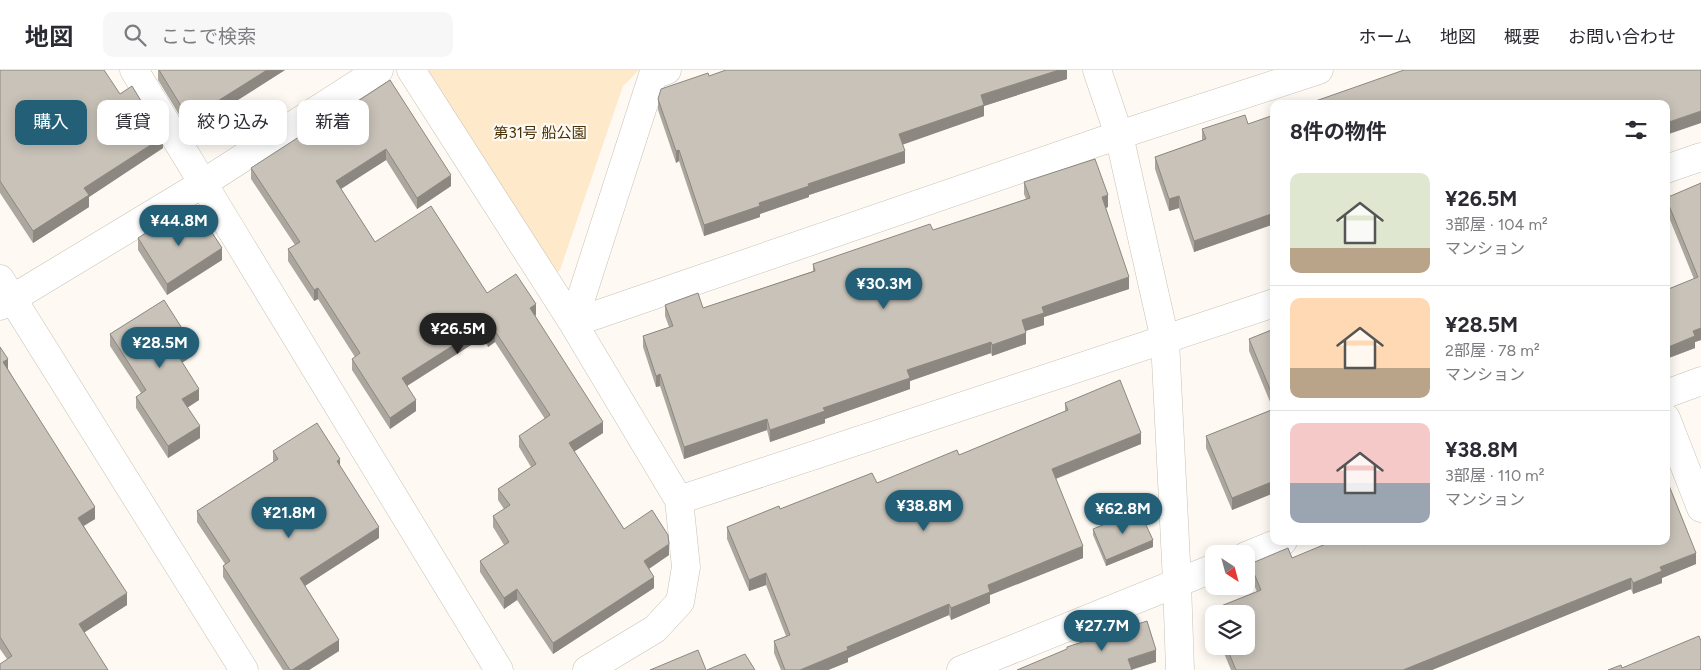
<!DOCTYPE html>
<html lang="ja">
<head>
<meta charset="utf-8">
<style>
	body { margin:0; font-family:Figtree,"Noto Sans JP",sans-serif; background:#f7f7f7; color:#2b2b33; height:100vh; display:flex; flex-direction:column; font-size:19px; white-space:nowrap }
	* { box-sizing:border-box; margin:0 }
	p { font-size:16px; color:#7c7c81 }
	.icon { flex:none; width:28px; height:28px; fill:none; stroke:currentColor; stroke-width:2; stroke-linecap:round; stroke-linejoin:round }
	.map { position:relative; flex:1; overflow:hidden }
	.side { position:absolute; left:1270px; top:30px; width:400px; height:445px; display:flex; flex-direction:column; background:#fff; border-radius:10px; box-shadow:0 2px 12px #0003 }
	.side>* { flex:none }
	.guide { position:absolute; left:15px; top:30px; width:475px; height:45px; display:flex; gap:10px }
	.needle { width:32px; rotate:144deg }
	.buttons { position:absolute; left:1205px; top:475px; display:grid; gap:10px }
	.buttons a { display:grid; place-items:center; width:50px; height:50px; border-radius:10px; background:#fff; box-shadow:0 2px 12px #0003; font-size:25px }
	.price { position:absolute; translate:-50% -42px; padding:0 11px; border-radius:18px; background:#235f77; color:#fff; font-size:16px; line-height:32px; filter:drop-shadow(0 1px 2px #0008) }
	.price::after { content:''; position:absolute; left:50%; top:30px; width:15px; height:11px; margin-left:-8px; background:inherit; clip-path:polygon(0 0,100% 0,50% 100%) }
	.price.active { background:#222; color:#fff }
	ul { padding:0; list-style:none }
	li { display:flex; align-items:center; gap:15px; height:125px; padding:0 20px }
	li+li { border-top:1px solid #e1e1e2 }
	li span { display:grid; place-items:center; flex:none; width:140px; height:100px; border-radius:10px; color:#555 }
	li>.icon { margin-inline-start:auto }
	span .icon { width:60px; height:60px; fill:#fffc; stroke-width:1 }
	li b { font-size:21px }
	h2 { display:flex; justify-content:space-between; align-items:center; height:60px; padding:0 20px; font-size:21px }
	.chip { padding:0 18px; border-radius:10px; background:#fff; box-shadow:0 2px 12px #0003; font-size:18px; line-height:45px }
	.chip.active { background:#235f77; color:#fff }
	header { display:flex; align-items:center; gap:30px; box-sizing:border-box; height:70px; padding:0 25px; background:#fff; border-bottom:1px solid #e1e1e2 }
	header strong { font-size:24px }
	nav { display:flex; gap:28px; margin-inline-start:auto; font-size:18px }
	.search { width:350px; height:45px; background:#f7f7f7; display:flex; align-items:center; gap:12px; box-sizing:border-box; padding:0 18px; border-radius:10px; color:#7c7c81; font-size:19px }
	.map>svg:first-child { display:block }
</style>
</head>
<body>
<header>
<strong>地図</strong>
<div class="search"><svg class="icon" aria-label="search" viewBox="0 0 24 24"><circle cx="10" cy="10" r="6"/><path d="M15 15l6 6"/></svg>ここで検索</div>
<nav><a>ホーム</a><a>地図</a><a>概要</a><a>お問い合わせ</a></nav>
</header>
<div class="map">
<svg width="1701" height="600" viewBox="0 0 1701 600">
	<rect width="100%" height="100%" fill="#fefaf3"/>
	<!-- green -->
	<path fill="#fee9ca" d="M429,0H639L623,16L560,200L552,205L429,6Z"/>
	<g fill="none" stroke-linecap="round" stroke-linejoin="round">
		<!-- street casing -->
		<g stroke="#c7c1b6" stroke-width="29">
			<path id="street" d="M134,0L499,600
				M411,0L573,253L1119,65L1319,0
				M1097,0L1119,65L1165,270L1177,512L1180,600
				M1666,99L1701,87
				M0,236L202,114L379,0
				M1666,324L1701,311
				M1666,348L1701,438
				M679,430L1274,233
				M1246,486L1283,471
				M587,600L655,559L680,532L686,497L679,430L573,253L653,5L667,0
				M961,600L1214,498"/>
		</g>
		<!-- secondary casing -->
		<g stroke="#c7c1b6" stroke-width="29">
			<path id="secondary" d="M0,209L244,600"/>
		</g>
		<!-- street -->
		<use href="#street" stroke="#fff" stroke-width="28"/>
		<!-- secondary -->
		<use href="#secondary" stroke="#fff" stroke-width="28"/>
	</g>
	<!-- wall -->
	<path fill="#aca79e" d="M0,0L120,24L163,78L89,127V137L33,173L0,123Z
		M158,0H285L189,61L158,10Z
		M1067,0V9L984,36V46L902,74L905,93L809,125V127L760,144V147L704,166L679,91L676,93L658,40V29L709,6Z
		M390,10L451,116L417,139L386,90L341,119L375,172L536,245L535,246L603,363L574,381L624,459L669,485L649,499L654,518L553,584L517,530L504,539L480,502V491L504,475L493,457V446L504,439L498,430V419L531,397L519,377V366L545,349L495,272L488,277L482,268L407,316L416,341L390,359L352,300V289L355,287L318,229L314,231L288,191V179L295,175L251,109V98L306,65Z
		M1274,45V154L1194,182L1179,138L1169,141L1155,99V87L1202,70V59L1248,54Z
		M1024,112L1108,137L1106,138L1129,219L1044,247V255L1026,261V274L992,286L991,283L910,311V319L825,349V353L770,372L767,360L684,389L660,316L656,317L643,277V266L669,257L665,246V235L703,238L813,201V194L933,160L1026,129L1024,124Z
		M1701,113V270L1695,272V278L1666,289V220L1694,209L1666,140V128Z
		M138,168L222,190L167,225L138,180Z
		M1274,259V423L1232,440L1206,378V366L1273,339L1249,281V269Z
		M110,264L192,286L182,293L199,330L187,338L200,368L168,388L136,338V327L141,323L110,276Z
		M0,277L8,299L95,449L84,456L127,535L84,562L7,589L0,579Z
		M1065,333L1141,374L1056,409L1083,488L990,525V533L951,550L949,545L848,588V592L828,600H781L774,583V571L786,566L766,515L749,521L727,469V457L780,439L877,413L959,385L1065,341Z
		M273,381L340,396L379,468L305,516L339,581L309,600H283L223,507V496L225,494L197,452V441L273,392Z
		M1093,459L1153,477L1106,496L1093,465Z
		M1364,475L1696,494L1662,508V513L1633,524L1631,519L1432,600H1231L1221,576H1246L1214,544V558L1211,552V540L1257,522L1250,505V494L1292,488Z"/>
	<!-- shaded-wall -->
	<path fill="#8c8881" d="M267,0H285L189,61V49Z
		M1059,0H1067V9L984,36V46L899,76V64L981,25Z
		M1701,41V53L1666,65V53Z
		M163,67V78L89,127V137L33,173V161L84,118Z
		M386,79V90L336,122V111Z
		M679,80V91L676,93V81Z
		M905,81V93L809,125V127L760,144V147L704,166V155L808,114Z
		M451,105V116L417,139V128Z
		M1108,125V137L1102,139V127Z
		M1179,126V138L1169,141V129Z
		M1274,143V154L1194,182V171Z
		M222,178V190L167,225V214Z
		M1129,207V219L1044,247V255L1022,262V250L1042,237Z
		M318,218V229L314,231V220Z
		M536,234V245L530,249V238Z
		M482,257V268L402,319V308Z
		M1701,258V270L1695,272V278L1666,289V278L1693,261Z
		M495,261V272L488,277V266Z
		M1026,263V274L992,286V275Z
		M991,272V283L910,311V319L825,349V353L770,372V360L907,300Z
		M192,274V286L177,296V284Z
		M8,289V301L3,292Z
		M660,304V316L656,317V306Z
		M199,319V330L182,341V329Z
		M416,330V341L390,359V348Z
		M767,349V360L684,389V377Z
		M603,352V363L569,385V373Z
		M200,356V368L168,388V376Z
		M1141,363V374L1052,410V399Z
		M340,389V400L337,391Z
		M1274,411V423L1232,440V428Z
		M95,437V449L78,459V448Z
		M379,457V468L300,519V508Z
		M1153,470V477L1106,496V490Z
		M669,474V485L644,502V491Z
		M1083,476V488L990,525V533L951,550V538L988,515Z
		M1696,483V494L1662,508V513L1633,524V513L1660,497Z
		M766,503V515L749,521V510Z
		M654,507V518L553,584V573Z
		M1631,508V519L1432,600H1403Z
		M517,519V530L504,539V528Z
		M127,523V535L79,566V554Z
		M949,534V545L848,588V592L828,600H800L847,577Z
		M339,570V581L309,600H292Z
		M1156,580V592L1131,600L1128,589Z"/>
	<!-- building -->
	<path fill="#c8c2b8" stroke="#8c8881" d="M0,0H104L120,24L132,16L163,67L84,118L89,125L33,161L0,111Z
		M159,0H267L189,49Z
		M726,0H1059L981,25L984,35L899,64L905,81L808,114L809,116L759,133L760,136L704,155L679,80L676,81L658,29L661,19L708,3L709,6Z
		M1404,0H1701V41L1666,53V34H1307Z
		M390,10L451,105L417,128L386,79L336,111L375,172L431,136L487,223L516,204L536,234L530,238L603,352L569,373L624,459L652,440L668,465L669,474L644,491L654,507L553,573L517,519L504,528L480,491L509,472L493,446L510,435L498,419L536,394L519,366L550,345L495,261L488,266L482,257L402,308L416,330L390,348L352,289L360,283L318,218L314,220L288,179L300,172L251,98L305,63L306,65Z
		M1245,45L1248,54L1274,45V143L1194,171L1179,126L1169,129L1155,87L1206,69L1202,59Z
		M1095,89L1108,125L1102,127L1129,207L1042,237L1044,243L1022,250L1026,263L992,275L991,272L907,300L910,308L823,338L825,341L770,360L767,349L684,377L660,304L656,306L643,266L673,256L665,235L698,223L703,238L815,201L813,194L930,154L933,160L1030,128L1024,112Z
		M1701,113V258L1693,261L1695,266L1666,278V220L1698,207L1666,128Z
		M200,144L222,178L167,214L138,168L169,148L176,160Z
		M164,230L192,274L177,284L199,319L182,329L200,356L168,376L136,327L146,320L110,264Z
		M1274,259V329L1249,269Z
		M0,277L8,289L3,292L95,437L78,448L127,523L79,554L108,600H0V594L12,586L0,567Z
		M1120,310L1141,363L1052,399L1083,476L988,515L990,522L951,538L949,534L847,577L848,580L800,600H785L774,571L790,565L766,503L749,510L727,457L779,436L780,439L872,403L877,413L957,380L959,385L1068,340L1065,333Z
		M1274,339V411L1232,428L1206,366Z
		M317,353L340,389L337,391L379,457L300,508L339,570L292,600H290L223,496L230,491L197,441L278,389L273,381Z
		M1666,408L1696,483L1660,497L1662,501L1633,513L1631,508L1403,600H1236L1226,576H1246V544H1214V547L1211,540L1261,520L1250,494L1288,478L1292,488L1333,471H1362L1364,475L1372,471H1666Z
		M1139,440L1153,470L1106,490L1093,459Z
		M1147,551L1156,580L1128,589L1132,600H1017L1067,579V577Z
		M1699,566L1701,571V600H1608L1621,595L1622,598Z
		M698,580L706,600H650Z
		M745,584L755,600H707Z"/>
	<g text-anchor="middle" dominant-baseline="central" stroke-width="4.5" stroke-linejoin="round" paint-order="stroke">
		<!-- park labels -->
		<g font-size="15" fill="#483105" stroke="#fefaf3">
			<text x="540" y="63">第31号 船公園</text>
		</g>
	</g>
</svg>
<div class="buttons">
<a><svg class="needle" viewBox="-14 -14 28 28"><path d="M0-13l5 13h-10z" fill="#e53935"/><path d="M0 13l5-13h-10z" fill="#7c7c81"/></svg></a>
<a><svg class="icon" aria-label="layers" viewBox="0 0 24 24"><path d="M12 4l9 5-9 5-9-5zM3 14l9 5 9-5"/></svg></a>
</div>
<b class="price" style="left:179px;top:177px">¥44.8M</b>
<b class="price" style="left:884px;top:240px">¥30.3M</b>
<b class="price active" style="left:458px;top:285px">¥26.5M</b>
<b class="price" style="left:160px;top:299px">¥28.5M</b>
<b class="price" style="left:924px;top:462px">¥38.8M</b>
<b class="price" style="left:1123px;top:465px">¥62.8M</b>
<b class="price" style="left:289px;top:469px">¥21.8M</b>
<b class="price" style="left:1102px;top:582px">¥27.7M</b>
<div class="guide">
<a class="chip active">購入</a>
<a class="chip">賃貸</a>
<a class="chip">絞り込み</a>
<a class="chip">新着</a>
</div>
<section class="side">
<h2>8件の物件<svg class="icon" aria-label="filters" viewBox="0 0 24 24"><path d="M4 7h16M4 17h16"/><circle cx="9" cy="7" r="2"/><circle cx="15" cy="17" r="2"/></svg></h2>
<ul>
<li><span style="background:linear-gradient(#dfe7d0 75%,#b9a48a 0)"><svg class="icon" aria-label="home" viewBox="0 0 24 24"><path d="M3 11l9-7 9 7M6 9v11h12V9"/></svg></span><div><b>¥26.5M</b><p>3部屋 · 104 m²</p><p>マンション</p></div></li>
<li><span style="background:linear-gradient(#ffd9b3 70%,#b9a48a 0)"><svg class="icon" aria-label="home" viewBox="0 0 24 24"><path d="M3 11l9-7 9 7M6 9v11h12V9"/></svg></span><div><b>¥28.5M</b><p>2部屋 · 78 m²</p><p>マンション</p></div></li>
<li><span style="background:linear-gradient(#f6c9c9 60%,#9aa5b1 0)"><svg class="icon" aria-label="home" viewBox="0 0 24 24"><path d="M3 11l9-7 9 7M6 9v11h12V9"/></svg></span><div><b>¥38.8M</b><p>3部屋 · 110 m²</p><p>マンション</p></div></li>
</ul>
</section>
</div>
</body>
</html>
